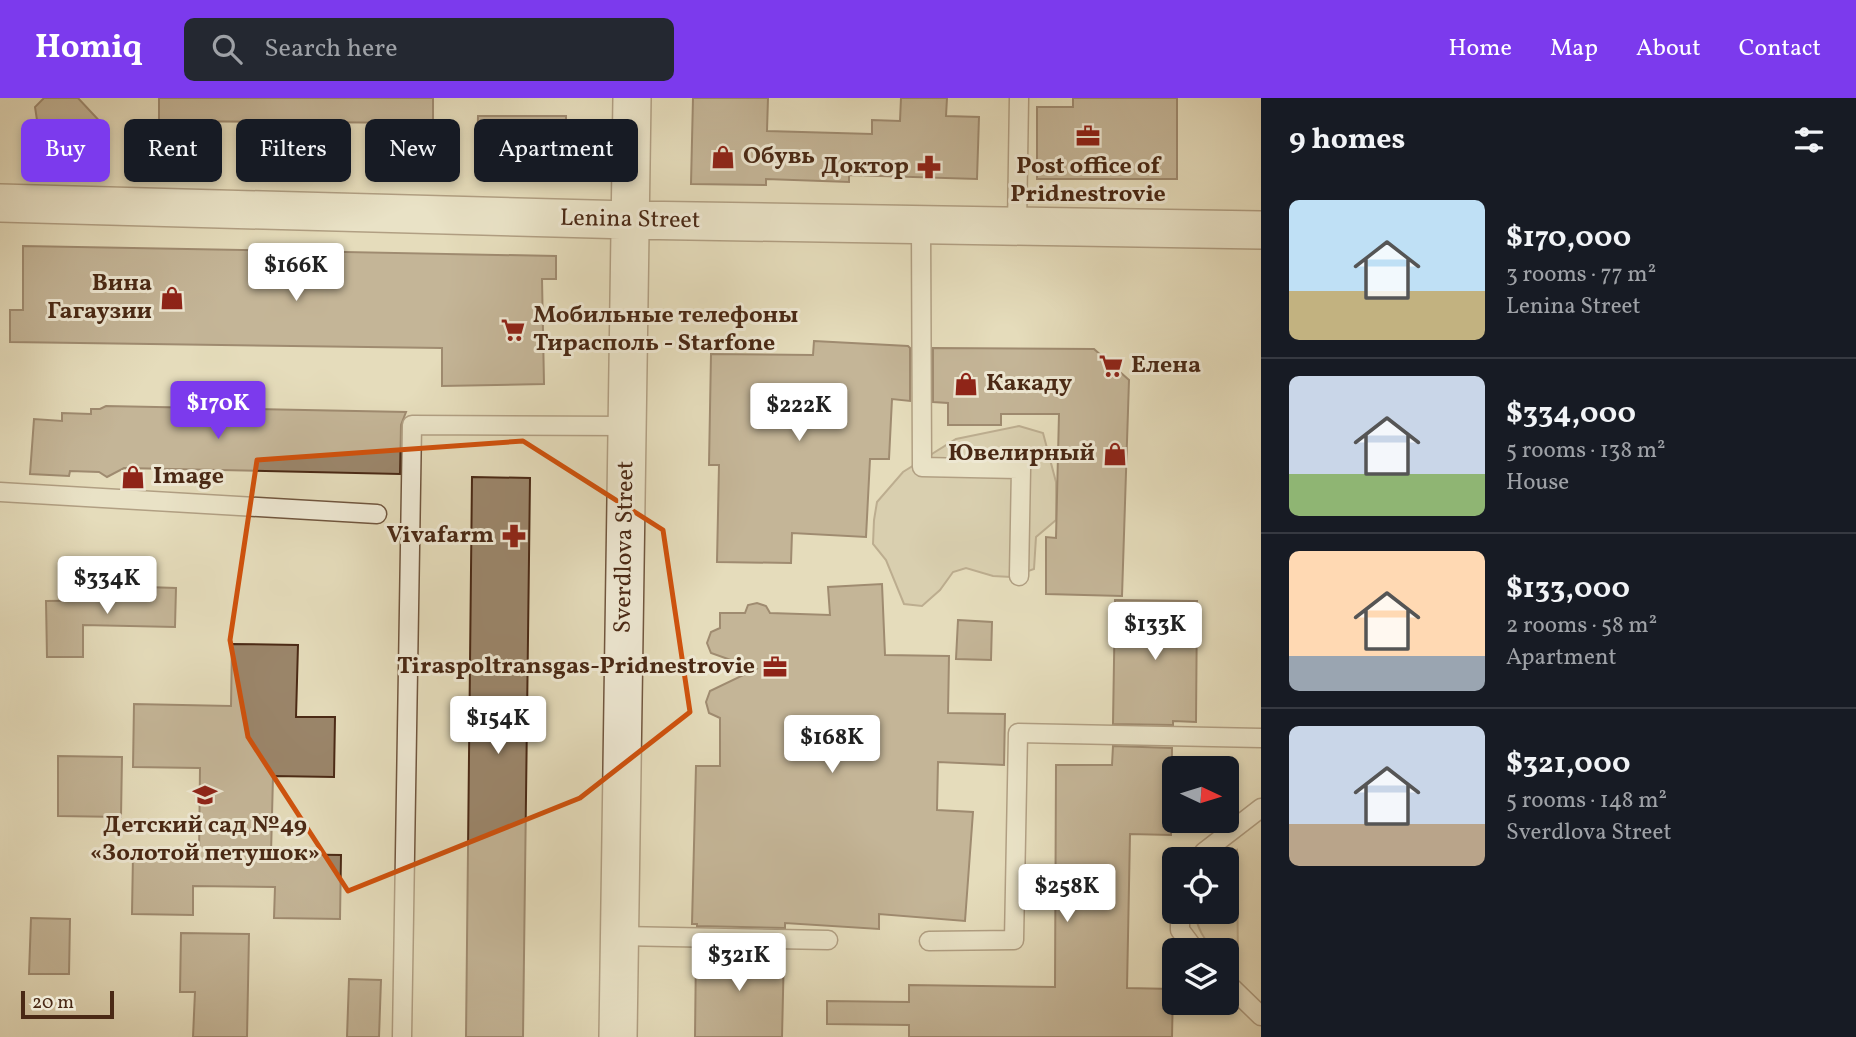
<!DOCTYPE html>
<html lang="en">
<head>
<meta charset="utf-8">
<style>
	body { margin:0; font-family:Vollkorn,serif; background:#242831; color:#f1f3f6; height:100vh; display:flex; flex-direction:column; font-size:26px; white-space:nowrap }
	* { box-sizing:border-box; margin:0 }
	p { font-size:23px; color:#9ea1a6 }
	.icon { flex:none; width:38px; height:38px; fill:none; stroke:currentColor; stroke-width:2; stroke-linecap:round; stroke-linejoin:round }
	.map { position:relative; flex:1; overflow:hidden }
	.details { display:flex; flex-direction:column; background:#171b24; width:595px }
	.details>* { flex:none }
	.guide { position:absolute; left:21px; top:21px; width:665px; height:63px; display:flex; gap:14px }
	.needle { width:46px; rotate:94deg }
	.controls { position:absolute; left:1162px; top:658px; display:grid; gap:14px }
	.controls a { display:grid; place-items:center; width:77px; height:77px; border-radius:10px; background:#171b24; box-shadow:0 4px 10px #0003; font-size:35px }
	.scale { position:absolute; left:21px; bottom:18px; width:93px; box-sizing:border-box; padding-left:7px; border:4px solid #4a2915; border-top:0; font-size:19px; line-height:24px; white-space:nowrap; color:#4a2915; -webkit-text-stroke:5px #eee8d3; paint-order:stroke }
	.price { position:absolute; translate:-50% -60px; padding:0 16px; border-radius:7px; background:#fff; color:#222; font-size:23px; line-height:46px; filter:drop-shadow(0 2px 4px #0008) }
	.price::after { content:''; position:absolute; left:50%; top:42px; width:21px; height:16px; margin-left:-10px; background:inherit; clip-path:polygon(0 0,100% 0,50% 100%) }
	.price.current { background:#7c3aed; color:#fff }
	ul { padding:0; list-style:none }
	li { display:flex; align-items:center; gap:21px; height:175px; padding:0 28px }
	li+li { border-top:2px solid #363941 }
	li span { display:grid; place-items:center; flex:none; width:196px; height:140px; border-radius:10px; color:#555 }
	li>.icon { margin-inline-start:auto }
	span .icon { width:84px; height:84px; fill:#fffc; stroke-width:1 }
	li b { font-size:30px }
	h2 { display:flex; justify-content:space-between; align-items:center; height:84px; padding:0 28px; font-size:30px }
	.pill { padding:0 24px; border-radius:10px; background:#171b24; box-shadow:0 4px 10px #0003; font-size:24px; line-height:63px }
	.pill.current { background:#7c3aed; color:#fff }
	header { display:flex; align-items:center; gap:42px; box-sizing:border-box; height:98px; padding:0 35px; background:#7c3aed; color:#fff }
	header strong { font-size:33px }
	nav { display:flex; gap:38px; margin-inline-start:auto; font-size:24px }
	.search { width:490px; height:63px; background:#242831; display:flex; align-items:center; gap:18px; box-sizing:border-box; padding:0 24px; border-radius:10px; color:#9ea1a6; font-size:26px }
	main { display:flex; flex:1; min-height:0 }
	.map>svg:first-child { display:block }
</style>
</head>
<body>
<header>
<strong>Homiq</strong>
<div class="search"><svg class="icon" aria-label="search" viewBox="0 0 24 24"><circle cx="10" cy="10" r="6"/><path d="M15 15l6 6"/></svg>Search here</div>
<nav><a>Home</a><a>Map</a><a>About</a><a>Contact</a></nav>
</header>
<main>
<div class="map">
<svg width="1261" height="939" viewBox="0 0 1261 939">
	<rect width="100%" height="100%" fill="#e5dcbb"/>
	<filter id="stains"><feTurbulence type="fractalNoise" baseFrequency=".00286" numOctaves="4"/><feColorMatrix values="0 0 0 0 .2 0 0 0 0 .09 0 0 0 0 .02 0 0 0 .5 -.17"/></filter>
	<radialGradient id="worn" r=".72"><stop offset=".6" stop-color="#630" stop-opacity="0"/><stop offset="1" stop-color="#630" stop-opacity=".3"/></radialGradient>
	<!-- green -->
	<path fill="#cbbe9f" stroke="#8a745a" stroke-width="2" d="M1019,328L1043,335L1056,384V422L1036,439L1034,471L1011,479L993,478L966,470L953,474L940,492L922,508L904,506L886,462L873,446L874,422L877,404L903,374L956,341Z
		M1237,752L1238,869L1227,862V852H1214C1203,840 1198,831 1195,816V814H1227V761H1220Z"/>
	<!-- building -->
	<path fill="#9b866b" stroke="#4a2915" stroke-width="2" d="M44,0H78L106,30L82,52L41,48L35,9Z
		M159,0H433V25L159,23Z
		M693,0H768L767,33L872,36V22L900,23L901,0H947L946,18L979,19L977,81L849,77V84L766,81V87L691,86Z
		M1073,0H1177V81H1037V9H1073Z
		M478,18H566V68L477,67Z
		M23,148L556,158V181H542L544,286L442,288V250L10,244V212H23Z
		M814,243L908,248L910,250V303L892,301L889,361H870L866,439L792,435L791,465L717,464L719,367H709L711,256L813,257Z
		M933,250L1094,251L1129,282L1122,498L1046,496V439L1056,440L1059,316H1001V327H948V305L933,304Z
		M106,308L406,314L401,327L400,376L124,370L107,379L99,374L70,373L69,378L30,376L34,321L62,323V315L91,316V311H100Z
		M472,379L530,380L523,939H466Z
		M882,486L885,557L949,558L948,615L1005,616L1004,667L938,664L937,712L973,714L965,823L879,816V831L785,825V830L697,828V826H692L696,668H720V620L709,615L706,604L710,593L756,571L711,555L707,545L711,534L720,530V515H745L748,507L757,505L766,508L770,515L830,517L828,489Z
		M115,488L176,490L175,529L83,527V559H47L46,503L115,502Z
		M1115,502L1197,503L1196,624L1173,623V627L1113,626Z
		M958,522L992,524L991,562L956,561Z
		M232,546L298,547L296,619H335L334,679L273,678L271,756L341,757L340,821L274,820L275,789L193,788V817L132,816L133,757L199,759L200,670L133,669L134,606L231,608Z
		M1113,648L1172,650L1171,737L1130,736L1127,890L1173,891L1172,939H909V927L827,926V903L909,904V887L1055,889L1056,667H1112Z
		M58,658L122,659L121,719L58,718Z
		M31,820L70,821L69,876H29Z
		M181,835L249,836L247,939H193L195,894H180Z
		M696,851L784,853L782,939H695Z
		M349,881L381,882L379,939H347Z"/>
	<g fill="none" stroke-linecap="round" stroke-linejoin="round">
		<!-- service casing -->
		<g stroke="#71563e" stroke-width="21">
			<path id="service" d="M921,127L922,369L1021,371L1019,478
				M1017,128L1019,0
				M0,394L377,416
				M1199,761L1204,754L1261,710
				M1180,814V832L1195,852
				M620,838L828,842
				M929,843L1014,842L1018,635L1261,640
				M1227,885L1261,918
				M402,939L412,327L627,328"/>
		</g>
		<!-- minor casing -->
		<g stroke="#71563e" stroke-width="40">
			<path id="minor" d="M0,105L630,122L1261,132
				M618,939L632,0"/>
		</g>
		<!-- service -->
		<use href="#service" stroke="#eee8d3" stroke-width="18"/>
		<!-- minor -->
		<use href="#minor" stroke="#eee8d3" stroke-width="37"/>
	</g>
	<!-- marked area -->
	<path d="M0 0H1261V939H0ZM523,343L663,432L690,614L580,700L348,793L248,639L230,542L257,362Z" fill="#e5dcbb" fill-opacity=".55" fill-rule="evenodd"/>
	<path fill="none" stroke="#d0520d" stroke-width="5" stroke-linejoin="round" d="M523,343L663,432L690,614L580,700L348,793L248,639L230,542L257,362Z"/>
	<!-- icons -->
	<defs>
		<g id="office-bare" transform="scale(1.89)"><path d="M-6-3h4V-5.5h4V-3h4V5H-6ZM-1-4.5V-3h2v-1.5ZM-6 0V1H6V0Z" fill="#8f2418" stroke="#eee8d3" stroke-width="2.5" paint-order="stroke"/></g>
		<g id="shop-bare" transform="scale(1.89)"><path d="M-5-2.5h2.3a2.7 3.5 0 0 1 5.4 0H5L5.5 6h-11ZM-1.5-2.5h3a1.5 2.3 0 0 0-3 0Z" fill="#8f2418" stroke="#eee8d3" stroke-width="2.5" paint-order="stroke"/></g>
		<g id="pharmacy-bare" transform="scale(1.89)"><path d="M-2-6h4v4h4v4h-4v4h-4v-4h-4v-4h4Z" fill="#8f2418" stroke="#eee8d3" stroke-width="2.5" paint-order="stroke"/></g>
		<g id="supermarket-bare" transform="scale(1.89)"><path d="M-6-5.5h2.5l.6 2H6L4.5 2H-2.5L-4.4-4H-6ZM-1.5 3.2a1.3 1.3 0 1 0 .1 0ZM3 3.2a1.3 1.3 0 1 0 .1 0Z" fill="#8f2418" stroke="#eee8d3" stroke-width="2.5" paint-order="stroke"/></g>
		<g id="school-bare" transform="scale(1.89)"><path d="M0-5L7-2L0 1L-7-2ZM-4 1L0 2.5L4 1V4Q0 6-4 4Z" fill="#8f2418" stroke="#eee8d3" stroke-width="2.5" paint-order="stroke"/></g>
	</defs>
	<g fill-rule="evenodd">
		<use href="#office-bare" x="1088" y="38"/>
		<use href="#shop-bare" x="723" y="59"/>
		<use href="#pharmacy-bare" x="929" y="69"/>
		<use href="#shop-bare" x="172" y="200"/>
		<use href="#supermarket-bare" x="513" y="232"/>
		<use href="#supermarket-bare" x="1111" y="268"/>
		<use href="#shop-bare" x="966" y="286"/>
		<use href="#shop-bare" x="1115" y="356"/>
		<use href="#shop-bare" x="133" y="379"/>
		<use href="#pharmacy-bare" x="514" y="438"/>
		<use href="#office-bare" x="775" y="569"/>
		<use href="#school-bare" x="205" y="697"/>
	</g>
	<g text-anchor="middle" dominant-baseline="central" stroke-width="6" stroke-linejoin="round" paint-order="stroke">
		<!-- poi labels -->
		<g font-size="24" font-weight="bold" fill="#4a2915" stroke="#eee8d3" text-anchor="start">
			<text x="743" y="59">Обувь</text>
			<text x="909" y="69" text-anchor="end">Доктор</text>
			<text x="1088" y="69" text-anchor="middle">Post office of<tspan x="1088" dy="28">Pridnestrovie</tspan></text>
			<text x="152" y="186" text-anchor="end">Вина<tspan x="152" dy="28">Гагаузии</tspan></text>
			<text x="533" y="218">Мобильные телефоны<tspan x="533" dy="28">Тирасполь - Starfone</tspan></text>
			<text x="1131" y="268">Елена</text>
			<text x="986" y="286">Какаду</text>
			<text x="1095" y="356" text-anchor="end">Ювелирный</text>
			<text x="153" y="379">Image</text>
			<text x="494" y="438" text-anchor="end">Vivafarm</text>
			<text x="755" y="569" text-anchor="end">Tiraspoltransgas-Pridnestrovie</text>
			<text x="205" y="728" text-anchor="middle">Детский сад №49<tspan x="205" dy="28">«Золотой петушок»</tspan></text>
		</g>
		<!-- street labels -->
		<g font-size="24" fill="#4a2915" stroke="#eee8d3">
			<text transform="translate(630 122) rotate(1)">Lenina Street</text>
			<text transform="translate(625 449) rotate(-89)">Sverdlova Street</text>
		</g>
	</g>
	<rect width="100%" height="100%" filter="url(#stains)"/>
	<rect width="100%" height="100%" fill="url(#worn)"/>
</svg>
<div class="controls">
<a><svg class="needle" viewBox="-14 -14 28 28"><path d="M0-13l5 13h-10z" fill="#e53935"/><path d="M0 13l5-13h-10z" fill="#9ea1a6"/></svg></a>
<a><svg class="icon" aria-label="locate" viewBox="0 0 24 24"><circle cx="12" cy="12" r="6"/><path d="M12 2v4M12 18v4M2 12h4M18 12h4"/></svg></a>
<a><svg class="icon" aria-label="layers" viewBox="0 0 24 24"><path d="M12 4l9 5-9 5-9-5zM3 14l9 5 9-5"/></svg></a>
</div>
<div class="scale">20 m</div>
<b class="price" style="left:296px;top:205px">$166K</b>
<b class="price current" style="left:218px;top:343px">$170K</b>
<b class="price" style="left:799px;top:345px">$222K</b>
<b class="price" style="left:107px;top:518px">$334K</b>
<b class="price" style="left:1155px;top:564px">$133K</b>
<b class="price" style="left:498px;top:658px">$154K</b>
<b class="price" style="left:832px;top:677px">$168K</b>
<b class="price" style="left:1067px;top:826px">$258K</b>
<b class="price" style="left:739px;top:895px">$321K</b>
<div class="guide">
<a class="pill current">Buy</a>
<a class="pill">Rent</a>
<a class="pill">Filters</a>
<a class="pill">New</a>
<a class="pill">Apartment</a>
</div>
</div>
<section class="details">
<h2>9 homes<svg class="icon" aria-label="filters" viewBox="0 0 24 24"><path d="M4 7h16M4 17h16"/><circle cx="9" cy="7" r="2"/><circle cx="15" cy="17" r="2"/></svg></h2>
<ul>
<li><span style="background:linear-gradient(#bfe0f5 65%,#c2b280 0)"><svg class="icon" aria-label="home" viewBox="0 0 24 24"><path d="M3 11l9-7 9 7M6 9v11h12V9"/></svg></span><div><b>$170,000</b><p>3 rooms · 77 m²</p><p>Lenina Street</p></div></li>
<li><span style="background:linear-gradient(#c9d6e8 70%,#8fb573 0)"><svg class="icon" aria-label="home" viewBox="0 0 24 24"><path d="M3 11l9-7 9 7M6 9v11h12V9"/></svg></span><div><b>$334,000</b><p>5 rooms · 138 m²</p><p>House</p></div></li>
<li><span style="background:linear-gradient(#ffd9b3 75%,#9aa5b1 0)"><svg class="icon" aria-label="home" viewBox="0 0 24 24"><path d="M3 11l9-7 9 7M6 9v11h12V9"/></svg></span><div><b>$133,000</b><p>2 rooms · 58 m²</p><p>Apartment</p></div></li>
<li><span style="background:linear-gradient(#c9d6e8 70%,#b9a48a 0)"><svg class="icon" aria-label="home" viewBox="0 0 24 24"><path d="M3 11l9-7 9 7M6 9v11h12V9"/></svg></span><div><b>$321,000</b><p>5 rooms · 148 m²</p><p>Sverdlova Street</p></div></li>
</ul>
</section>
</main>
</body>
</html>
